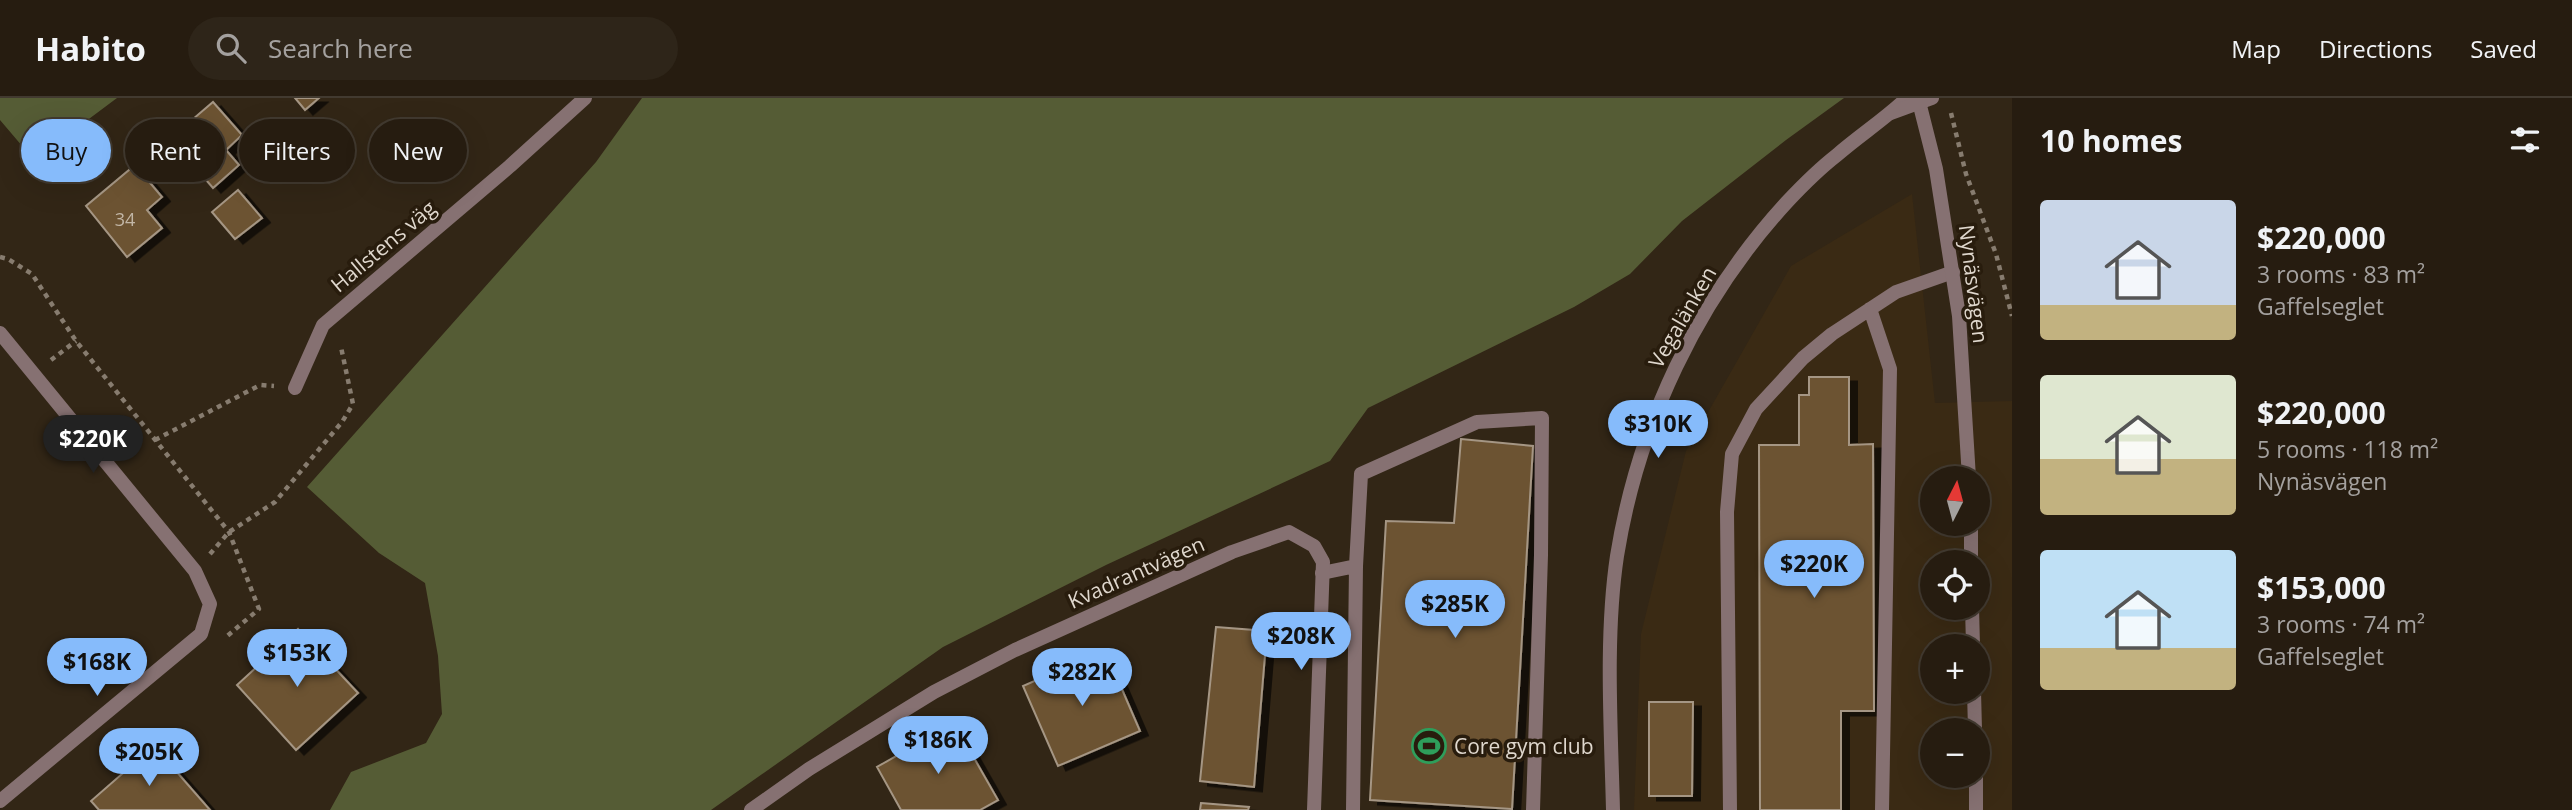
<!DOCTYPE html>
<html lang="en">
<head>
<meta charset="utf-8">
<style>
	body { margin:0; font-family:"Open Sans",sans-serif; background:#2e2519; color:#f1f3f6; height:100vh; display:flex; flex-direction:column; font-size:26px; white-space:nowrap }
	* { box-sizing:border-box; margin:0 }
	p { font-size:23px; color:#a4a19f }
	.icon { flex:none; width:38px; height:38px; fill:none; stroke:currentColor; stroke-width:2; stroke-linecap:round; stroke-linejoin:round }
	.map { position:relative; flex:1; overflow:hidden }
	.panel { display:flex; flex-direction:column; background:#261c10; width:560px }
	.panel>* { flex:none }
	.top-card { position:absolute; left:21px; top:21px; width:665px; height:63px; display:flex; gap:14px }
	.needle { width:46px; rotate:6deg }
	.fabs { position:absolute; left:1920px; top:368px; display:grid; gap:14px }
	.fabs a { display:grid; place-items:center; width:70px; height:70px; border-radius:50%; background:#261c10; box-shadow:0 7px 28px #0002,0 0 0 2px #423a30; font-size:35px }
	.price { position:absolute; translate:-50% -60px; padding:0 16px; border-radius:24px; background:#86bbfb; color:#111; font-size:23px; line-height:46px; filter:drop-shadow(0 2px 4px #0008) }
	.price::after { content:''; position:absolute; left:50%; top:42px; width:21px; height:16px; margin-left:-10px; background:inherit; clip-path:polygon(0 0,100% 0,50% 100%) }
	.price.current { background:#222; color:#fff }
	ul { padding:0; list-style:none }
	li { display:flex; align-items:center; gap:21px; height:175px; padding:0 28px }
	li span { display:grid; place-items:center; flex:none; width:196px; height:140px; border-radius:7px; color:#555 }
	li>.icon { margin-inline-start:auto }
	span .icon { width:84px; height:84px; fill:#fffc; stroke-width:1 }
	li b { font-size:30px }
	h2 { display:flex; justify-content:space-between; align-items:center; height:84px; padding:0 28px; font-size:30px }
	.chip { padding:0 24px; border-radius:32px; background:#261c10; box-shadow:0 7px 28px #0002,0 0 0 2px #423a30; font-size:24px; line-height:63px }
	.chip.current { background:#86bbfb; color:#111 }
	header { display:flex; align-items:center; gap:42px; box-sizing:border-box; height:98px; padding:0 35px; background:#261c10; border-bottom:2px solid #423a30 }
	header strong { font-size:33px }
	nav { display:flex; gap:38px; margin-inline-start:auto; font-size:24px }
	.search { width:490px; height:63px; background:#2e2519; display:flex; align-items:center; gap:18px; box-sizing:border-box; padding:0 24px; border-radius:38px; color:#a4a19f; font-size:26px }
	main { display:flex; flex:1; min-height:0 }
	.map>svg:first-child { display:block }
</style>
</head>
<body>
<header>
<strong>Habito</strong>
<div class="search"><svg class="icon" aria-label="search" viewBox="0 0 24 24"><circle cx="10" cy="10" r="6"/><path d="M15 15l6 6"/></svg>Search here</div>
<nav><a>Map</a><a>Directions</a><a>Saved</a></nav>
</header>
<main>
<div class="map">
<svg width="2012" height="712" viewBox="0 0 2012 712">
	<defs>
		<filter id="shadow"><feDropShadow dx="8" dy="4.5" stdDeviation="0" flood-color="#0009"/></filter>
	</defs>
	<rect width="100%" height="100%" fill="#322616"/>
	<!-- built -->
	<path fill="#3a2a14" fill-rule="evenodd" d="M1912,96L1935,305L2012,303V712H1634L1641,536L1686,353L1791,168ZM1932,380H1978V425H1932ZM1932,464H1978V509H1932ZM1932,548H1978V593H1932ZM1932,632H1978V677H1932Z"/>
	<!-- forest -->
	<path fill="#555c35" d="M0,0H117L34,62L0,22Z
		M642,0H1844L1786,42L1682,123L1630,176L1574,209L1368,310L1330,363L1106,467L943,549L711,712H330L351,674L426,645L442,616L438,558L425,485L379,455L307,389L596,64Z"/>
	<!-- building -->
	<path fill="#6c5332" stroke="#a59684" stroke-width="2" filter="url(#shadow)" d="M295,0H319L305,12Z
		M213,4L242,37L226,52L239,67L213,90L188,61L203,47L186,27Z
		M135,67L162,99L147,112L162,130L127,159L86,108Z
		M238,92L262,120L235,141L212,114Z
		M1809,279H1849V347L1873,346L1874,613H1841V712H1760L1759,347H1799V297H1809Z
		M1461,341L1533,348L1512,711L1370,702L1386,423L1454,425Z
		M1216,529L1267,533L1254,689L1200,683Z
		M298,531L358,595L296,652L237,587Z
		M1105,552L1140,633L1058,668L1023,588Z
		M1649,604H1693L1692,698H1649Z
		M954,625L998,702L980,712H901L877,669Z
		M154,648L210,712H99L91,703Z
		M1201,705L1249,709L1248,712H1200Z"/>
	<g fill="none" stroke-linecap="round" stroke-linejoin="round">
		<!-- path -->
		<path stroke="#877c6f" stroke-width="4.5" stroke-dasharray="5 5" stroke-linecap="butt" d="M1951,15L1966,76L1996,156L2012,218
			M0,159L8,161L32,176L76,243L229,434L259,511L225,540
			M51,262L76,243
			M155,342L260,287L274,288
			M210,456L229,434L275,404L342,324L353,306L341,249"/>
		<!-- service -->
		<path stroke="#867172" stroke-width="14" d="M1870,211L1890,271L1882,712
			M1322,475L1356,468L1361,376L1477,324L1542,320L1541,457L1533,712
			M1353,712L1356,468
			M1730,712L1727,414L1732,356L1756,311L1803,260L1832,236L1896,194L1953,174"/>
		<!-- minor -->
		<path stroke="#867172" stroke-width="14" d="M0,235L195,473L210,506L201,536L0,703
			M295,290L323,227L510,68L585,0
			M751,712L809,671L934,594L1015,552L1232,454L1289,434L1314,448L1323,464L1314,712"/>
		<!-- tertiary -->
		<path stroke="#867172" stroke-width="14" d="M1918,0L1936,71L1959,218L1969,380
			M1971,425V464
			M1972,509L1973,548
			M1974,593L1975,632
			M1976,677V712
			M1613,712C1611,630 1605,538 1617,458C1638,327 1697,202 1787,104C1802,88 1819,71 1837,57C1860,37 1885,21 1907,0"/>
		<!-- tertiary-bridge -->
		<path stroke="#867172" stroke-width="14" d="M1891,15L1932,0"/>
	</g>
	<!-- icons -->
	<defs>
		<g id="stadium-ring" transform="scale(1.75)"><circle r="9.5" fill="#281c0d" stroke="#2e9e5b" stroke-width="1.5"/><path d="M0-5a6.5 5 0 1 0 0 10a6.5 5 0 1 0 0-10ZM-3.5-1.8h7v3.6h-7Z" fill="#2e9e5b"/></g>
	</defs>
	<g fill-rule="evenodd">
		<use href="#stadium-ring" x="1429" y="648"/>
	</g>
	<g text-anchor="middle" dominant-baseline="central" stroke-width="7" stroke-linejoin="round" paint-order="stroke">
		<!-- number labels -->
		<g font-size="18" fill="#c2b6a6">
			<text x="125" y="121">34</text>
		</g>
		<!-- street labels -->
		<g font-size="21" fill="#dfd7cd" stroke="#281c0d">
			<text transform="translate(383 148) rotate(-40)">Hallstens väg</text>
			<text transform="translate(1974 186) rotate(83)">Nynäsvägen</text>
			<text transform="translate(1682 219) rotate(-60)">Vegalänken</text>
			<text transform="translate(1136 474) rotate(-24)">Kvadrantvägen</text>
		</g>
		<!-- poi labels -->
		<g font-size="21" fill="#dfd7cd" stroke="#281c0d" text-anchor="start">
			<text x="1454" y="648">Core gym club</text>
		</g>
	</g>
</svg>
<div class="fabs">
<a><svg class="needle" viewBox="-14 -14 28 28"><path d="M0-13l5 13h-10z" fill="#e53935"/><path d="M0 13l5-13h-10z" fill="#a4a19f"/></svg></a>
<a><svg class="icon" aria-label="locate" viewBox="0 0 24 24"><circle cx="12" cy="12" r="6"/><path d="M12 2v4M12 18v4M2 12h4M18 12h4"/></svg></a>
<a>+</a>
<a>−</a>
</div>
<b class="price" style="left:1658px;top:362px">$310K</b>
<b class="price current" style="left:93px;top:377px">$220K</b>
<b class="price" style="left:1814px;top:502px">$220K</b>
<b class="price" style="left:1455px;top:542px">$285K</b>
<b class="price" style="left:1301px;top:574px">$208K</b>
<b class="price" style="left:297px;top:591px">$153K</b>
<b class="price" style="left:97px;top:600px">$168K</b>
<b class="price" style="left:1082px;top:610px">$282K</b>
<b class="price" style="left:938px;top:678px">$186K</b>
<b class="price" style="left:149px;top:690px">$205K</b>
<div class="top-card">
<a class="chip current">Buy</a>
<a class="chip">Rent</a>
<a class="chip">Filters</a>
<a class="chip">New</a>
</div>
</div>
<section class="panel">
<h2>10 homes<svg class="icon" aria-label="filters" viewBox="0 0 24 24"><path d="M4 7h16M4 17h16"/><circle cx="9" cy="7" r="2"/><circle cx="15" cy="17" r="2"/></svg></h2>
<ul>
<li><span style="background:linear-gradient(#c9d6e8 75%,#c2b280 0)"><svg class="icon" aria-label="home" viewBox="0 0 24 24"><path d="M3 11l9-7 9 7M6 9v11h12V9"/></svg></span><div><b>$220,000</b><p>3 rooms · 83 m²</p><p>Gaffelseglet</p></div></li>
<li><span style="background:linear-gradient(#dfe7d0 60%,#c2b280 0)"><svg class="icon" aria-label="home" viewBox="0 0 24 24"><path d="M3 11l9-7 9 7M6 9v11h12V9"/></svg></span><div><b>$220,000</b><p>5 rooms · 118 m²</p><p>Nynäsvägen</p></div></li>
<li><span style="background:linear-gradient(#bfe0f5 70%,#c2b280 0)"><svg class="icon" aria-label="home" viewBox="0 0 24 24"><path d="M3 11l9-7 9 7M6 9v11h12V9"/></svg></span><div><b>$153,000</b><p>3 rooms · 74 m²</p><p>Gaffelseglet</p></div></li>
</ul>
</section>
</main>
</body>
</html>
